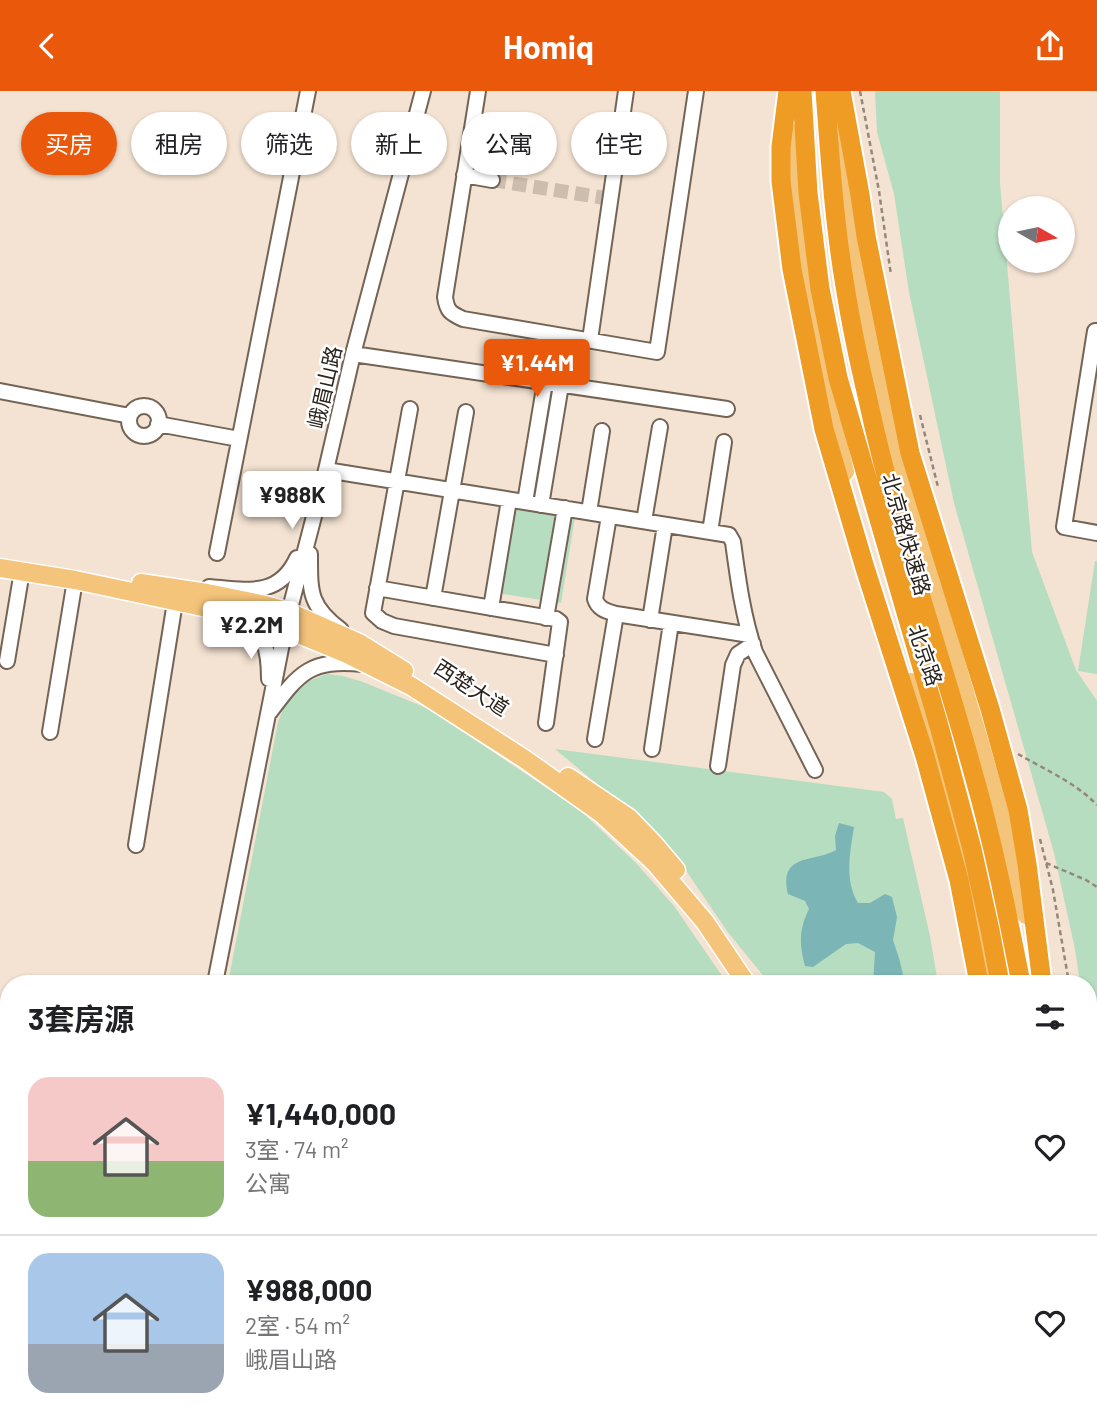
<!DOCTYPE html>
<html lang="zh">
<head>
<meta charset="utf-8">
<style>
	body { margin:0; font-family:Barlow,"Noto Sans SC",sans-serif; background:#f6f6f6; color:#202124; height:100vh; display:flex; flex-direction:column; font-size:26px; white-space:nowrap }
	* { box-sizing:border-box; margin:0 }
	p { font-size:23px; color:#757577 }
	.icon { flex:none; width:38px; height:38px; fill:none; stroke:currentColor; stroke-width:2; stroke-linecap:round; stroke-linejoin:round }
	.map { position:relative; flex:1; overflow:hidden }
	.side { position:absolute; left:0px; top:884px; width:1097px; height:450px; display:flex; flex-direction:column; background:#fff; border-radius:28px 28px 0 0; box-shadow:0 2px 5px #0004 }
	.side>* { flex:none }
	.top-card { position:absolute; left:21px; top:21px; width:700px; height:63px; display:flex; gap:14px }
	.needle { width:46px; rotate:99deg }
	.controls { position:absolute; left:998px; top:105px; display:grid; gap:14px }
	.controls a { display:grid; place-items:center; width:77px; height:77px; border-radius:50%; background:#fff; box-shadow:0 2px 5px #0004; font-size:35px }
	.price { position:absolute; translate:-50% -60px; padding:0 16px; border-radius:7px; background:#fff; color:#222; font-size:23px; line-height:46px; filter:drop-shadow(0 2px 4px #0008) }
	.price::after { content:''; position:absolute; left:50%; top:42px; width:21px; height:16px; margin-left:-10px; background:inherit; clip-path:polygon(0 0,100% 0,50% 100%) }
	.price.active { background:#ea580c; color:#fff }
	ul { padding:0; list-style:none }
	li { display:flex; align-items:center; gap:21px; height:175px; padding:0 28px }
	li+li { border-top:2px solid #e0e0e0 }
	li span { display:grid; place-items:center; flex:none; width:196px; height:140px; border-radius:21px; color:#555 }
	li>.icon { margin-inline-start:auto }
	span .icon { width:84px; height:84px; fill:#fffc; stroke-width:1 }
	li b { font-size:30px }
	h2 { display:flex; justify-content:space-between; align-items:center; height:84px; padding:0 28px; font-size:30px }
	.chip { padding:0 24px; border-radius:32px; background:#fff; box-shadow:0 2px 5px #0004; font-size:24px; line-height:63px }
	.chip.active { background:#ea580c; color:#fff }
	header { display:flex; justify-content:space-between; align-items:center; height:91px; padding:0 28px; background:#ea580c; color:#fff; font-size:32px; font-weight:700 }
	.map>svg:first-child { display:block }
</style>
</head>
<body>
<header><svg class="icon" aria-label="back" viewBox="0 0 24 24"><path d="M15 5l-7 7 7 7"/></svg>Homiq<svg class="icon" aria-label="share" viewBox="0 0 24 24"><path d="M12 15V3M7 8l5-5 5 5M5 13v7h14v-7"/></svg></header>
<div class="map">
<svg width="1097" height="1332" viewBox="0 0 1097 1332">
	<rect width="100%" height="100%" fill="#f4e3d2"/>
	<!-- green -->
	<path fill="#b6ddc0" d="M875,0H1000V92L1032,461L1076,579L1097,610V1014L1088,950V892H1080L1075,858L1054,762L954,412L909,201L894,103L877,41Z
		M511,415L575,426L561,512L497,502Z
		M1095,470H1097V583L1078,580Z
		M327,583L343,585L363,591L429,618L581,720L636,772L674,815L727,892H228L278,631L288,605L306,591Z
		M555,658L884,701L892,708L896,728L903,727L930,845L938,892H769L727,840L687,781L668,758L608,702Z
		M1097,1179V1332H1090L1095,1184Z
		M161,1325H963V1332H514L482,1327L480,1332H160Z"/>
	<!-- water -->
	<path fill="#7bb5b6" d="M839,732L854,736C850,761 844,789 858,812H870L885,803L892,806L897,826L893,849L899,867L905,892H873L875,861L858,852L846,853L813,876L805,875C799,853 799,838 809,818L805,810L788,803C778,762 813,772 836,759L835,745Z
		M1097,1271V1332H986L994,1325H1088L1089,1273Z"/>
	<!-- pier -->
	<path fill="#f4e3d2" d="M1092,1269L1088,1332H990L991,1325H1088L1089,1270Z"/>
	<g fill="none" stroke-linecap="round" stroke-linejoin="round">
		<!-- minor-tunnel -->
		<path stroke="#ccbdae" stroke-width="14" stroke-dasharray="14 7" stroke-linecap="butt" d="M492,89L605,107"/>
		<!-- minor casing -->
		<g stroke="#736455" stroke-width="18">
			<path id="minor" d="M478,0L445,206C447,220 450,222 463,228L657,261L696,0
				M464,84L492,89
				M1097,240H1095L1064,436L1097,442
				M590,249L626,0
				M353,263L727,318
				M0,300L130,325
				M129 330a15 15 0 1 1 30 0a15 15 0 1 1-30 0Z
				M410,318L373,522L382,530L394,535L556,564
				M158,333L239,348
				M326,379L729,444L733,451C738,488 743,526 755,561L815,679
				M525,411L545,291
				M541,414L561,294
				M589,421L602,340
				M609,425L595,508C598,518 606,520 616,523L750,544
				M644,430L660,336
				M710,441L724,351
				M217,462L308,0
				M310,463C310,501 309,515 341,539
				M209,496C246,499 279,507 297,467
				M377,497L556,528L560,531L546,632
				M433,507L466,321
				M491,517L509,409
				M235,526C265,539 269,558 269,588
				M546,527L565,417
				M650,529L665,434
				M7,570L22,480
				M270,621C300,581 310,568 363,573
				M50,641L75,489
				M595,648L616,523
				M652,658L671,532
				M718,675L733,574L738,563L753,553
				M136,754L175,511
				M215,892L285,537L326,379L353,263L423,0
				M0,997L9,940
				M0,1066L9,1067
				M0,1086L9,1087
				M84,1332L85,1325
				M128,1332L130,1325"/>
		</g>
		<!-- major casing -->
		<g stroke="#fff" stroke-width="21">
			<path id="major" d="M840,35L850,143L889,344L977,642L1004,735L1026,824
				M796,42C797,113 805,190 818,260C825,301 836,341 845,381
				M0,477L75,489L264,529L347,563L411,595L523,667L602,723L655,772L705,831L746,892
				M141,492L207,502L266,514L289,521L359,552L404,580
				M911,591L943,684L976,822L991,892
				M568,686L629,727L654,753L676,779
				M1088,1093L1097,1095
				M1088,1156L1097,1153
				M1058,1332L1059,1325"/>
		</g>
		<!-- highway casing -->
		<g stroke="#fff" stroke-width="23">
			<path id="highway" d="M788,0L781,56V90L792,178L824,338L865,477L925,665L959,789L979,892
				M802,0L808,102L820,198L838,287L939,635L972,758L990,839L1000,892
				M825,0C830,65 834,130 845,195C851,233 859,271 868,309C895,435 939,557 973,681C993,751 1007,821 1021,892
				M841,0L860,104L866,145L910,362L990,618L1018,719L1027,773L1042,892
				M1088,1076L1097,1079
				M1088,1134L1097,1136
				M1017,1332L1018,1325
				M1039,1332L1040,1325"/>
		</g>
		<!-- path -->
		<path stroke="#94877c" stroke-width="2.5" stroke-dasharray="5 3.5" stroke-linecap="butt" d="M860,0L879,100L891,184
			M920,324L938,396
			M1018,663C1044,678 1076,692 1097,714
			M1040,748L1053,799L1069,892
			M1046,772L1086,789L1097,796
			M1088,1031L1092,1048L1097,1056
			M1090,1208H1097
			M441,1325L454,1327L456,1332
			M216,1332L217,1325"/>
		<!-- minor -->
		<use href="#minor" stroke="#fff" stroke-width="14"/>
		<!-- major -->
		<use href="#major" stroke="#f5c47b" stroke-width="18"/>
		<!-- highway -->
		<use href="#highway" stroke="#ee9c23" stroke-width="19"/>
	</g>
	<g text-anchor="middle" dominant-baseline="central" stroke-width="5" stroke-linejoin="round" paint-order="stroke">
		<!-- street labels -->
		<g font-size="21" fill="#2b241e" stroke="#fff">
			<text transform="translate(324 296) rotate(-77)">峨眉山路</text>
			<text transform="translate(907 443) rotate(74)">北京路快速路</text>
			<text transform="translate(926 564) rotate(71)">北京路</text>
			<text transform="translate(472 596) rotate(33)">西楚大道</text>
		</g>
	</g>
</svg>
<div class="controls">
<a><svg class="needle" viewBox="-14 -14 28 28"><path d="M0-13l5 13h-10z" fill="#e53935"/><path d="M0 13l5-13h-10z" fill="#757577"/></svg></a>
</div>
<b class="price active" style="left:537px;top:308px">¥1.44M</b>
<b class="price" style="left:292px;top:440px">¥988K</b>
<b class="price" style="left:251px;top:570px">¥2.2M</b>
<div class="top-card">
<a class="chip active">买房</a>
<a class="chip">租房</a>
<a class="chip">筛选</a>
<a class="chip">新上</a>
<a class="chip">公寓</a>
<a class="chip">住宅</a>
</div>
<section class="side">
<h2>3套房源<svg class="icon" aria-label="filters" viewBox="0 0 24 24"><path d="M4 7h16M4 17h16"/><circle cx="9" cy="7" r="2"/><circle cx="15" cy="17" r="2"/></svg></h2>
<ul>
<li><span style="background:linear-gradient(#f6c9c9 60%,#8fb573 0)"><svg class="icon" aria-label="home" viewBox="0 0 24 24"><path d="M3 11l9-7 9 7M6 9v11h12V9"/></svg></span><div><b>¥1,440,000</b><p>3室 · 74 m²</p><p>公寓</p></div><svg class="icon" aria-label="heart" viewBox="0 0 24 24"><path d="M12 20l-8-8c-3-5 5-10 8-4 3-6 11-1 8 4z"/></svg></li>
<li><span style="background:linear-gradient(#a9c7e8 65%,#9aa5b1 0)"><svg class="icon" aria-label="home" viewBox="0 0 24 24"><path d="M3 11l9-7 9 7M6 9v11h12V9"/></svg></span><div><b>¥988,000</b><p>2室 · 54 m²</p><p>峨眉山路</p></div><svg class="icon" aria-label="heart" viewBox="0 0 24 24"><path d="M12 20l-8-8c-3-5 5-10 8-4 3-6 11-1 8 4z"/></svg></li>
</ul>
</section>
</div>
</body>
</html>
